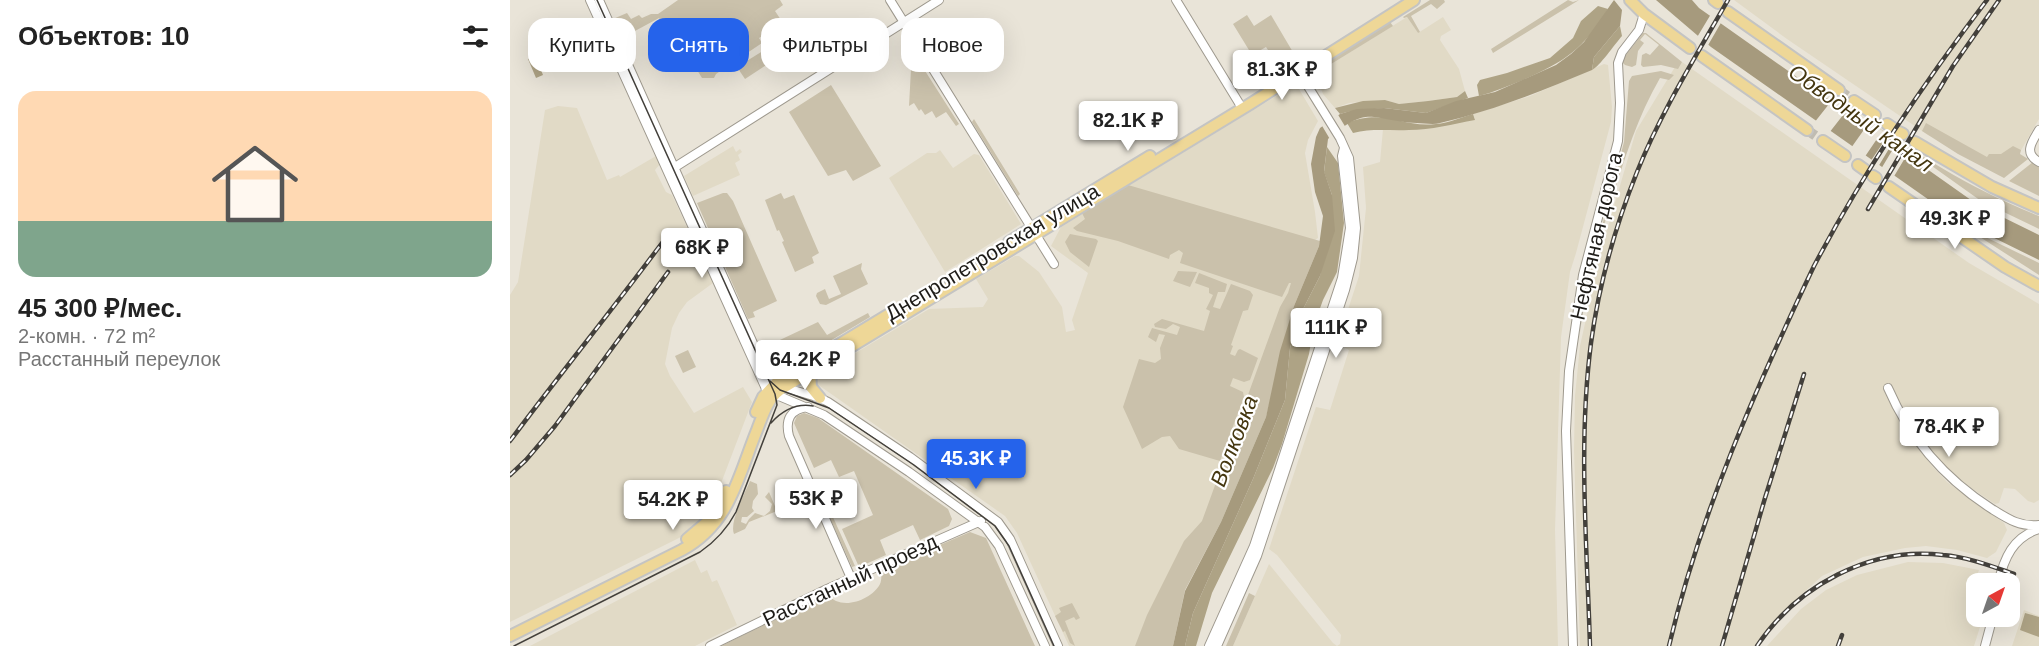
<!DOCTYPE html>
<html lang="ru">
<head>
<meta charset="utf-8">
<style>
	body { margin:0; font-family:Helvetica,sans-serif; background:#f2f2f2; color:#222; height:100vh; display:flex; flex-direction:column; font-size:22px; white-space:nowrap }
	* { box-sizing:border-box; margin:0 }
	p { font-size:20px; color:#767676 }
	.icon { flex:none; width:33px; height:33px; fill:none; stroke:currentColor; stroke-width:2; stroke-linecap:round; stroke-linejoin:round }
	.map { position:relative; flex:1; overflow:hidden }
	.details { display:flex; flex-direction:column; background:#fff; width:510px }
	.details>* { flex:none }
	.guide { position:absolute; left:18px; top:18px; width:570px; height:54px; display:flex; gap:12px }
	.needle { width:39px; rotate:40deg }
	.controls { position:absolute; left:1456px; top:573px; display:grid; gap:12px }
	.controls a { display:grid; place-items:center; width:54px; height:54px; border-radius:12px; background:#fff; box-shadow:0 6px 24px #0002; font-size:30px }
	.price { position:absolute; translate:-50% -51px; padding:0 14px; border-radius:6px; background:#fff; color:#222; font-size:20px; line-height:39px; filter:drop-shadow(0 2px 3px #0008) }
	.price::after { content:''; position:absolute; left:50%; top:36px; width:18px; height:14px; margin-left:-9px; background:inherit; clip-path:polygon(0 0,100% 0,50% 100%) }
	.price.on { background:#2563eb; color:#fff }
	ul { padding:0; list-style:none }
	li { display:grid; align-content:center; gap:12px; height:318px; padding:0 18px }
	li+li { border-top:2px solid #e0e0e0 }
	li span { display:grid; place-items:center; height:186px; border-radius:18px; color:#555 }
	li>.icon { margin-inline-start:auto }
	span .icon { width:108px; height:108px; fill:#fffc; stroke-width:1 }
	li b { font-size:26px }
	h2 { display:flex; justify-content:space-between; align-items:center; height:72px; padding:0 18px; font-size:26px }
	.tag { padding:0 21px; border-radius:18px; background:#fff; box-shadow:0 6px 24px #0002; font-size:21px; line-height:54px }
	.tag.on { background:#2563eb; color:#fff }
	main { display:flex; flex:1; min-height:0 }
	.map>svg:first-child { display:block }
</style>
</head>
<body>
<main>
<section class="details">
<h2>Объектов: 10<svg class="icon" aria-label="filters" viewBox="0 0 24 24"><path d="M4 7h16M4 17h16"/><circle cx="9" cy="7" r="2"/><circle cx="15" cy="17" r="2"/></svg></h2>
<ul>
<li><span style="background:linear-gradient(#ffd9b3 70%,#7fa58c 0)"><svg class="icon" aria-label="home" viewBox="0 0 24 24"><path d="M3 11l9-7 9 7M6 9v11h12V9"/></svg></span><div><b>45 300 ₽/мес.</b><p>2-комн. · 72 m²</p><p>Расстанный переулок</p></div></li>
</ul>
</section>
<div class="map">
<svg width="1529" height="646" viewBox="0 0 1529 646">
	<rect width="100%" height="100%" fill="#e9e4d8"/>
	<!-- built -->
	<path fill="#e1dac6" d="M1224,0H1529V119L1498,173L1418,135L1277,39Z
		M897,17L908,33L933,17L941,30L931,36L930,40L949,69L955,91L947,97L918,101L889,104L875,100L839,103L825,108L813,94L811,89L809,90L800,77Z
		M1168,62H1172L1459,263L1529,304V500L1524,503L1518,501L1505,489L1494,488L1489,503L1485,504L1461,488L1441,472L1425,455L1391,404L1383,409L1406,445L1422,466L1437,482L1494,523L1497,530L1486,552L1477,558L1447,550L1416,546L1395,548L1353,557L1312,576L1280,605L1244,646H1070L1064,450L1065,396L1070,346L1092,247L1126,131Z
		M1094,64L1098,65L1102,107L1101,122L1066,253L1060,272L1051,337L1045,530L1048,646H827L830,644L831,635L767,555L759,549L806,407L820,410L839,350L827,343L849,276L856,208L853,167L870,162L873,129L900,130L965,119L963,114L1020,96Z
		M786,84L808,121L798,140L795,153L805,212L808,238L805,240L801,239L646,646H559L507,533L495,516L307,384V376L419,309L473,307L478,299L466,279L505,256H509L529,272L552,307L556,332L565,330L562,320L578,273L541,246L551,227Z
		M48,106L67,108L97,180L109,175L110,177L146,156L150,164L145,170L156,192L162,195L203,283L177,302L169,313L162,328L155,364L160,376L184,413L233,387L242,402L205,499L194,514L175,535L0,622V295L8,282L35,110Z
		M223,146L226,152L230,149L232,152L228,155L230,160L225,163L230,175L183,196L174,176Z
		M430,150L443,168L464,154L469,155L511,224L435,272L379,178L417,153H426Z
		M185,560L191,573L197,570L202,582L207,580L227,625L185,646H20Z
		M1398,562L1433,563L1469,570L1461,593L1467,598V616L1473,617L1464,646H1257L1291,609L1316,590L1347,575Z
		M759,564L823,643L827,646H723Z
		M1514,610L1529,616V646H1502Z"/>
	<!-- green -->
	<path fill="#cac1ab" d="M168,0H270L273,5L265,11L273,23L249,38L252,43L206,74L204,78H192L163,31L146,41L145,33L154,26L149,18L112,38L103,19L117,13L121,19L129,15L132,18L141,14H148Z
		M920,0H934L935,2L927,9L921,4L901,16L910,32L908,33L897,17L894,18L893,17Z
		M1058,0L1063,2L1069,0L983,53L981,49Z
		M737,15L744,26L761,15L787,59L748,82L742,72L764,59L756,47L742,55L723,24Z
		M880,22L883,26L800,77L802,72Z
		M445,26L459,29L466,39L464,38L461,40L463,42L450,48L439,31Z
		M1133,33H1136L1172,62L1168,69L1151,65L1133,67L1131,65L1132,55L1136,53L1140,55L1149,45L1135,34L1130,40L1134,43L1128,51L1126,65L1122,67L1115,65L1113,63L1115,56Z
		M256,49L264,60L235,79L227,67Z
		M410,63L449,124L446,126L436,112L426,118L422,111L415,115L411,109L409,111L404,103L399,106L401,69Z
		M1151,71L1164,75L1159,80L1150,78C1128,116 1115,157 1102,199C1088,244 1075,291 1069,339L1075,291L1114,142L1119,81L1122,76Z
		M321,85L371,166L343,181L336,170L318,176L279,112Z
		M1346,112C1404,153 1463,190 1529,216V229L1471,201Z
		M464,119L510,194L508,196L462,122Z
		M1416,123L1477,157L1479,154H1491L1503,146L1511,150L1510,154L1518,159L1494,178L1448,154L1412,131Z
		M1523,162L1529,166V196L1499,181Z
		M618,185L810,241L809,246L784,306L756,417L711,522L675,590L663,646H625L637,615L674,541L692,521L770,307L778,293L781,283H779L772,297L670,263L673,253L669,250L660,255L659,259L608,241L567,231L563,228L575,219L572,213Z
		M213,193H217L223,201L267,301L243,312L245,317L238,319L187,203Z
		M271,193L274,199L284,195L309,253L302,257L304,263L285,272L272,242L274,241L269,230L267,231L255,200Z
		M1431,212L1459,229L1529,263V275Z
		M560,234L586,239L588,241L579,267L560,252L555,242Z
		M352,263L351,269L358,284L316,305L310,304L306,296L307,293L315,289L319,299L331,294L323,276Z
		M668,271L687,272L680,287L663,281Z
		M689,273L717,284L715,292H708L703,307L710,309L721,284L740,291L743,295L738,310L733,311L721,345L723,346L720,354L725,356L728,350L730,349L748,358L740,380L734,382L723,378L720,386L733,392L734,397L710,461L669,449L660,436L652,437L632,449L613,407L629,359L645,363L651,359L650,348L655,335L649,334L646,342L638,337L642,328L667,335L670,327L663,324L656,329L645,327L644,324L652,319L694,331L700,311L696,309L703,295L699,293V288L685,283Z
		M358,313L360,317L275,368L262,373L253,352L256,351L255,347L308,322L317,335Z
		M178,350L186,367L173,373L165,356Z
		M294,413L308,418L438,509L442,519L439,526L410,540L403,525L370,540L376,555L349,567L332,529L363,515L344,471L329,477L321,460L304,468L284,423L287,416Z
		M240,481L247,484L248,494L243,501L242,508L244,511L237,517H232L231,522L236,524L239,519L245,513L254,516L260,511L262,504L255,497L259,492L267,511L239,522L235,529L224,534C219,522 235,493 240,481Z
		M313,495L345,566L342,567L310,496Z
		M460,532L476,538L525,646H211L318,594C330,612 362,600 370,584C372,580 371,574 372,570Z
		M739,593L745,596L723,646H716Z
		M562,603L570,618L566,620L564,617L555,621L565,646L560,643L555,631L553,632L545,616L551,612L549,608Z"/>
	<!-- forest -->
	<path fill="#aea385" d="M1088,6L1098,9C1074,49 1054,62 1013,80C998,86 984,92 969,96L967,85L970,80L997,73L1040,58L1063,38L1071,21Z
		M1110,26L1112,36C1104,45 1090,66 1082,70L1084,57Z
		M55,42L63,60L56,63L49,47L42,50L48,64L39,68L33,54L26,57L33,75L26,78L18,59Z
		M955,91L958,98L916,113L874,108L837,112L830,114L825,108L853,101L875,100L889,104L918,101L947,97Z
		M963,114L965,120C943,124 921,130 899,130C879,131 862,128 843,133L837,123C875,108 891,128 926,124C939,123 952,117 963,114Z
		M817,147L828,163L834,223L827,272L813,300L804,325L799,354L772,444L763,468L702,593L686,646H675L683,613L743,479L775,400L780,348L788,319L810,276L822,195L814,172Z
		M1515,613L1529,617V637L1510,630Z"/>
	<!-- water -->
	<path fill="#a69a7d" d="M1104,0L1112,10L1110,26L1084,57L1082,70C1032,91 983,111 930,123C923,125 914,123 907,123C860,121 860,103 818,139L814,171L822,195L825,231L810,276L788,319L780,348L775,400L743,479L683,613L675,646H663L675,591L711,522L756,417L770,351L784,306L809,246L813,216L805,192L801,164L806,137L810,128L830,114L847,109L874,108L916,113L946,101L985,92L1046,65L1061,54L1074,42Z
		M1146,0H1182L1189,8L1468,205L1529,235V260L1460,226L1432,209L1201,47Z"/>
	<!-- pier -->
	<path fill="#e9e4d8" d="M1201,14L1212,21L1197,47L1186,39Z
		M1323,99L1337,110L1319,133L1304,123Z
		M827,113L836,128L821,141L811,124Z
		M1358,124L1371,133L1354,158L1341,148Z
		M1377,137L1383,142L1368,167L1360,162Z
		M1386,144L1398,153L1383,178L1371,169Z"/>
	<g fill="none" stroke-linecap="round" stroke-linejoin="round">
		<!-- major-tunnel -->
		<path stroke="#c0bcb2" stroke-width="10" stroke-dasharray="10 5" stroke-linecap="butt" d="M1329,90L1344,101
			M1297,130L1313,141"/>
		<!-- minor casing -->
		<g stroke="#9e998e" stroke-width="10">
			<path id="minor" d="M80,0L257,391L314,415L399,472L475,527L489,546L535,646
				M89,0L264,390
				M380,0L544,264
				M666,0L732,108
				M1529,130C1522,142 1513,153 1529,162
				M162,169L429,0
				M273,387L310,398L318,402L400,457L488,522L500,539L548,646
				M1378,388C1400,439 1435,479 1482,509C1498,519 1510,527 1529,525
				M298,407C280,409 275,420 279,436L341,578
				M1488,584C1494,558 1503,537 1529,529
				M200,646L317,589L471,521
				M699,646L744,546L832,278L840,228L832,156L834,148
				M707,646L747,556L835,290L843,258L846,228L839,158L830,138L786,67
				M1063,646L1056,431L1059,371L1073,275L1108,141L1110,103L1108,63L1112,52L1129,30L1134,14
				M1475,646L1483,616"/>
		</g>
		<!-- major casing -->
		<g stroke="#c4c4c3" stroke-width="14">
			<path id="major" d="M1120,0L1134,14L1180,48
				M1204,0L1208,3
				M1218,12L1329,90
				M1192,56L1297,130
				M1344,101L1365,115
				M1377,124L1383,128
				M1389,132L1393,134
				M1313,141L1335,156
				M1405,142L1482,187L1529,208
				M1348,165L1355,170
				M1363,176L1366,178
				M1379,187L1495,267L1529,286
				M499,242L640,156
				M300,371L301,387L310,398
				M246,412L253,397L267,382L381,313
				M177,539L197,522L216,491
				M0,636L172,550C220,524 228,477 247,430C253,415 257,400 270,390L740,104L904,0"/>
		</g>
		<!-- minor -->
		<use href="#minor" stroke="#fff" stroke-width="8"/>
		<!-- major -->
		<use href="#major" stroke="#eed797" stroke-width="10"/>
		<!-- tram -->
		<path stroke="#43403b" stroke-width="1.5" d="M260,381L270,390L319,408L404,465L485,526L499,546L544,646
			M261,423C272,411 286,403 303,406
			M4,646L190,552C206,541 217,529 226,512L267,405L265,394L87,0"/>
		<!-- rail casing -->
		<g stroke="#43403b" stroke-width="4.5">
			<path id="rail" d="M1358,209L1443,66L1489,0
				M0,441C50,374 102,310 152,243
				M0,475L16,460L45,426L158,272
				M1080,646C1077,545 1068,443 1081,343C1089,284 1105,227 1127,172C1151,112 1186,56 1218,0
				M1159,646C1190,514 1246,388 1304,266C1353,173 1413,84 1477,0
				M1212,646L1255,498L1294,374
				M1247,646C1287,586 1360,546 1433,555C1458,557 1481,566 1504,574
				M1328,646L1332,635"/>
		</g>
		<!-- rail -->
		<use href="#rail" stroke="#fff" stroke-width="2" stroke-dasharray="7" stroke-linecap="butt"/>
	</g>
	<g text-anchor="middle" dominant-baseline="central" stroke-width="4.5" stroke-linejoin="round" paint-order="stroke">
		<!-- street labels -->
		<g font-size="21" fill="#1e1c18" stroke="#fff">
			<text transform="translate(1086 236) rotate(-77)">Нефтяная дорога</text>
			<text transform="translate(482 252) rotate(-31)">Днепропетровская улица</text>
			<text transform="translate(340 580) rotate(-25)">Расстанный проезд</text>
		</g>
		<!-- water labels -->
		<g font-size="22" font-style="italic" fill="#453710" stroke="#fff">
			<text transform="translate(1351 118) rotate(35)">Обводный канал</text>
			<text transform="translate(724 441) rotate(-69)">Волковка</text>
		</g>
	</g>
</svg>
<div class="controls">
<a><svg class="needle" viewBox="-14 -14 28 28"><path d="M0-13l5 13h-10z" fill="#e53935"/><path d="M0 13l5-13h-10z" fill="#767676"/></svg></a>
</div>
<b class="price" style="left:772px;top:101px">81.3K ₽</b>
<b class="price" style="left:618px;top:152px">82.1K ₽</b>
<b class="price" style="left:1445px;top:250px">49.3K ₽</b>
<b class="price" style="left:192px;top:279px">68K ₽</b>
<b class="price" style="left:826px;top:359px">111K ₽</b>
<b class="price" style="left:295px;top:391px">64.2K ₽</b>
<b class="price" style="left:1439px;top:458px">78.4K ₽</b>
<b class="price on" style="left:466px;top:490px">45.3K ₽</b>
<b class="price" style="left:306px;top:530px">53K ₽</b>
<b class="price" style="left:163px;top:531px">54.2K ₽</b>
<div class="guide">
<a class="tag">Купить</a>
<a class="tag on">Снять</a>
<a class="tag">Фильтры</a>
<a class="tag">Новое</a>
</div>
</div>
</main>
</body>
</html>
